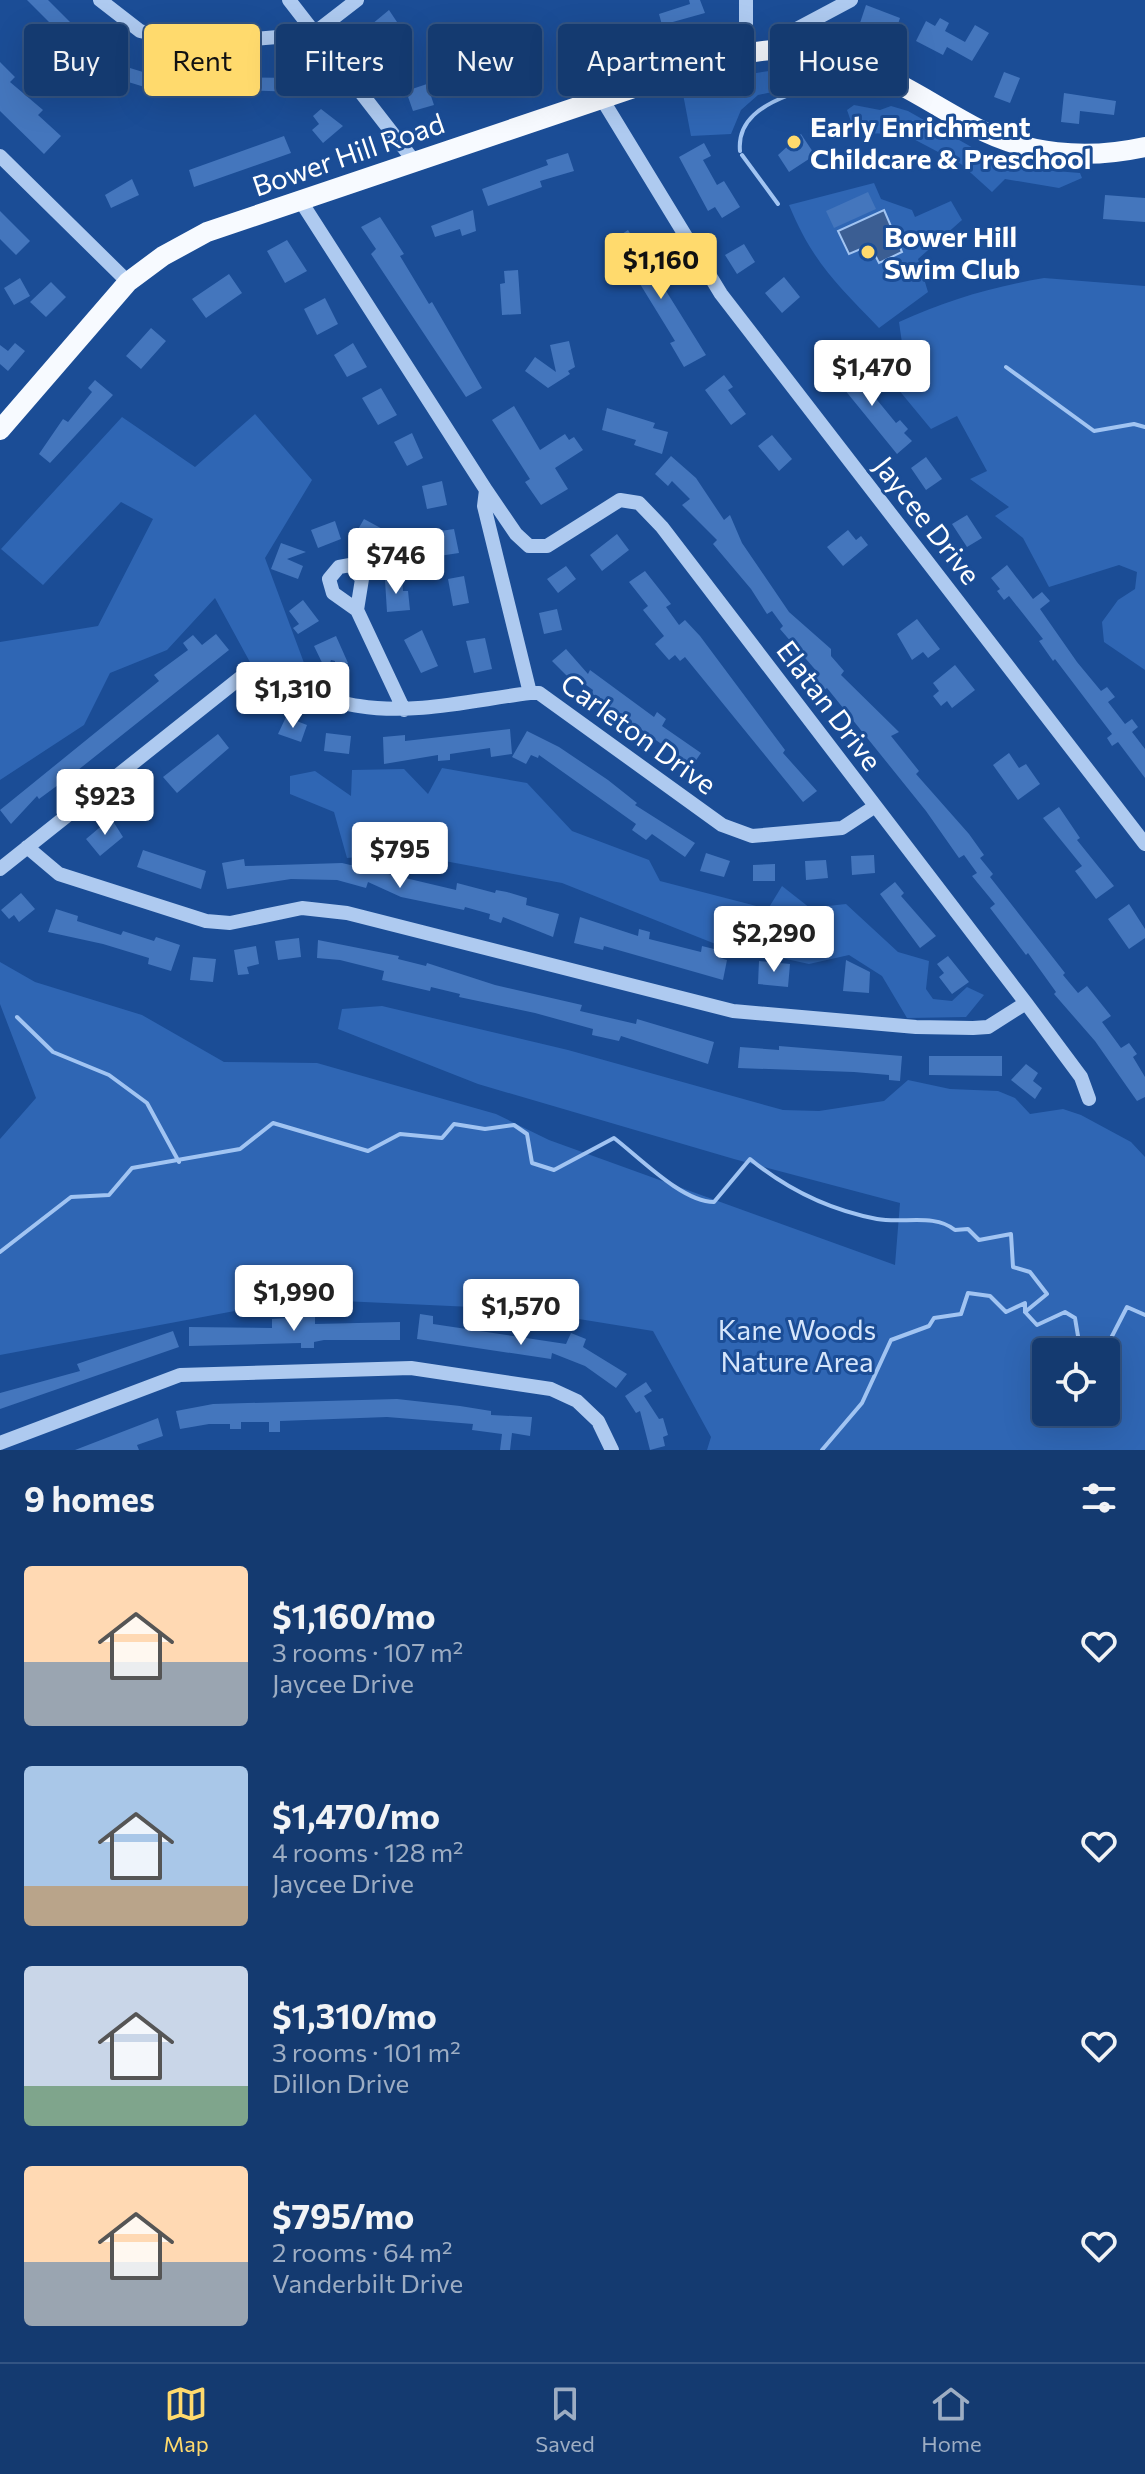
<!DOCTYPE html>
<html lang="en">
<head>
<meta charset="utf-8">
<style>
	body { margin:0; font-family:Commissioner,sans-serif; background:#214578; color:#f1f3f6; height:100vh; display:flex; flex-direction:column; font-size:30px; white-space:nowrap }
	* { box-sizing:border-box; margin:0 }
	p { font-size:26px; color:#9dadc3 }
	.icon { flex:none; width:44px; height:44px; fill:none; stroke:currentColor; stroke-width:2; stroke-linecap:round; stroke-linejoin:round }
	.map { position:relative; height:1450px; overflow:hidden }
	.drawer { display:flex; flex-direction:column; background:#143a70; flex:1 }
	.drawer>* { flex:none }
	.guide { position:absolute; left:24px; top:24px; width:1098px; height:72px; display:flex; gap:16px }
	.tools { position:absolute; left:1032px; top:1338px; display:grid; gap:16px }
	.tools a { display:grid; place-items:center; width:88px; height:88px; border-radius:8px; background:#143a70; box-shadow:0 8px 32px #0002,0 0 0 2px #335483; font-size:40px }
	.price { position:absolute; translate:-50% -68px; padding:0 18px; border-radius:8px; background:#fff; color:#222; font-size:26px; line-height:52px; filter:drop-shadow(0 2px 4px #0008) }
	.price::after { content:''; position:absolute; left:50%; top:48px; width:24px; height:18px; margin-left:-12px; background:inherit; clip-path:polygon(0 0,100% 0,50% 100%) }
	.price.current { background:#ffda6d; color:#111 }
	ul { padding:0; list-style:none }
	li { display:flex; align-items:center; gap:24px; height:200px; padding:0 24px }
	li span { display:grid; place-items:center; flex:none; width:224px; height:160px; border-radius:8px; color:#555 }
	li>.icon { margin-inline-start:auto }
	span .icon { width:96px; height:96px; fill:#fffc; stroke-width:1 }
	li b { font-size:34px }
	h2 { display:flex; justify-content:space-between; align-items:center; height:96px; padding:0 24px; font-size:34px }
	.pill { padding:0 28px; border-radius:8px; background:#143a70; box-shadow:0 8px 32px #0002,0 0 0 2px #335483; font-size:28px; line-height:72px }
	.pill.current { background:#ffda6d; color:#111 }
	.menu { display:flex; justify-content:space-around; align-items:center; height:112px; border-top:2px solid #335483; background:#143a70; font-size:22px; color:#9dadc3 }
	.menu a { display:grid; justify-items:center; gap:4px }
	.menu .current { color:#ffda6d }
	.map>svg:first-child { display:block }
</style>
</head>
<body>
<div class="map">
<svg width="1145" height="1450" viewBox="0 0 1145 1450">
	<rect width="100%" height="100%" fill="#1b4d96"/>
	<!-- green -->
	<path fill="#2f66b4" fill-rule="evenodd" d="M769,71L807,72L870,87L868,91L825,89L805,93L786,89L758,95L741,110L731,134L691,136L683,94L719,79Z
		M854,105L880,110L891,106L908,111L975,149L1031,169L1080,173L1082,178L1059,188L1005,179L992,192L961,164L904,134L855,133L847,110Z
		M874,183L881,199L912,210L915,217L951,201L962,220L918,259L928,292L879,328C837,284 813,263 789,205Z
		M1044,278L1145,286V670L1104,642L1102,622L1118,600L1135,589L1137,572L1119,565L1049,587L1023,538L995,516L1009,507L970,479L987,471L957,416L931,429L893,383L867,365L855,348L858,341L902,343L899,322C947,300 992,287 1044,278Z
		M255,414L312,480L265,558L310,679L251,664L215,598L167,650L110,673L84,725L0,780V642L98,626L153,519L121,502L43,585L1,549L122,417L195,467Z
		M442,768L527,783L572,831L649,860L660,881L768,909L782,886L810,908L846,904L898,952L929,961L926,989L933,999L952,1001L967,987L984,995L966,1017L907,1018L882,976L849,955L809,964L713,943L562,883L402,853L347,858L334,812L290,794V776L315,771L351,796L352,770L404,769L428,794Z
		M0,962L35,982L142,1015L224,1062L317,1063L496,1114L549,1140L895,1265L900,1203L734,1159L478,1084L338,1029L342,1009L382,1006L568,1050L783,1110L819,1111L884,1101L908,1080L950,1089L998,1091L1015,1098L1030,1114L1063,1109L1081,1115L1131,1142L1145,1157V1450H707L711,1437L653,1331L517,1309L299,1299L0,1355V1139L36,1098L0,1004ZM1046,1352H1106V1412H1046Z"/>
	<!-- water -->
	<path fill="#3b5e93" stroke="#a1c4f2" stroke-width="2" d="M884,210L902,252L879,263L870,245L849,254L838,231Z"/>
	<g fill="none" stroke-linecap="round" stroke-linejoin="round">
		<!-- stream -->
		<path stroke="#a1c4f2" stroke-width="4" d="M740,151C737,120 763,105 789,95
			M742,155L778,204
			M1006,367L1094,431L1134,424L1145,427
			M17,1017L53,1052L109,1075L147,1103L179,1162
			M0,1252L71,1197L109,1195L132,1168L240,1149L273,1123L368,1151L400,1134L442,1138L454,1124L485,1129L514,1125L527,1134L532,1163L554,1170L614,1138C639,1157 682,1202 714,1202L750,1159C788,1190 829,1210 877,1219C903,1224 934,1213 955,1230L968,1229L979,1240L1011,1234L1013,1267L1030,1272L1047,1294L1025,1312L1037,1325L1065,1312L1075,1318L1079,1342L1108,1344L1127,1307L1145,1315
			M822,1450L862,1403L891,1340L929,1326L934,1318L961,1314L968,1293L990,1296L1006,1312L1025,1303V1312"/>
	</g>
	<!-- building -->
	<path fill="#4476bd" d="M27,0H48L76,28L66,39Z
		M689,0H700L705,13L662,25L659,14L690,4Z
		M866,5L900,18L895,33L887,30L885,35L859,26Z
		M389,10L401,28L370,49L360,34Z
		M940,18L949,23L945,31L965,42L975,25L989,33L972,61L947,47L943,55L916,41L926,21L935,26Z
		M84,45L106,58L97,72L75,59Z
		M520,61L524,76L467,90L462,72L485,65L487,70Z
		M0,62L15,77L10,82L43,110L38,115L61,136L44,154L0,111Z
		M130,68L156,76L151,89L125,81Z
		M1004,72L1020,78L1010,103L994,97Z
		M216,77L298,78V92L216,89Z
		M427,84L434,105L413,111L406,91Z
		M1064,93L1116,101L1114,115L1080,111L1079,124L1061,122Z
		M321,109L343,126L323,143L312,130L319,124L313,116Z
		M801,134L815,155L789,172L778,155Z
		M284,136L291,153L194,187L189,170Z
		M704,143L711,156L703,160L717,185L724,181L740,207L722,218L715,207L708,211L679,157Z
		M568,153L574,171L540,181L542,187L488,206L482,189L548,165L546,160Z
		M132,179L139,195L111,208L105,195Z
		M868,192L876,209L834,228L826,211Z
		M1105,195L1145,198V222L1103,219Z
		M473,210L476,231L462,236L460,229L435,237L431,226Z
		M0,211L30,241L16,255L0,239Z
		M380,217L404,254L400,256L429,304L432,302L482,388L466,397L371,254L376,249L361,227Z
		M628,230L706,355L684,367L670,343L675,341L613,240Z
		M287,240L307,271L285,283L267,251Z
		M744,244L755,262L737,274L725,255Z
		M518,270L521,314L502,315L500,284L505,283L504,271Z
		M229,274L242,293L206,318L192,299Z
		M784,277L800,297L782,313L765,293Z
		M20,278L30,296L14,305L4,288Z
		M51,282L66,297L46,317L30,302Z
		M325,298L338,324L317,335L304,309Z
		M151,328L166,341L141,369L126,356Z
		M569,341L575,367L568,371L570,374L548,388L525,371L535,357L556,372L550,345Z
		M15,343L25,351L8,371L0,364V345L8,351Z
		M353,343L367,367L347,377L334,355Z
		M845,361L896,423L900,420L908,429L904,433L912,441L897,454L831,373Z
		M724,375L733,387L728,390L746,414L731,425L705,390Z
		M95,380L113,395L50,463L39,454L63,419L68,422L92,392L88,388Z
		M381,388L397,415L378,425L362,398Z
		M514,406L540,450L565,434L569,440L574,437L583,450L555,468L568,489L541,505L525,482L530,479L492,420Z
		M607,408L655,423L653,428L668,432L662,454L634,445L636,440L602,430Z
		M412,433L423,458L407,466L394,442Z
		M772,435L792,459L779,471L758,446Z
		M671,456L696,478L724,520L730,515L742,543L789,612L831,649V656L844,671L841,675L899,732L891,736L919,771L916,774L969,834L984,855L980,858L993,874L990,877L1065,973L1063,975L1078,993L1087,986L1111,1016L1102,1022L1121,1048L1129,1043L1137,1054L1133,1057L1145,1077V1097L1137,1101L1095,1041L1054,994L1056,992L1028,953L1026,955L990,908L995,904L972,876L977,873L964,855L959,858L926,811L827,688L824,690L815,677L819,674L780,629L783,626L772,611L767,614L751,589L713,544L717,540L682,505L690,499L672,481L668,486L655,474Z
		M926,457L942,479L926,490L911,468Z
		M442,481L447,505L427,509L422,486Z
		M967,515L982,538L967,547L952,524Z
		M364,519L388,532L375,550L353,538Z
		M335,521L341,539L318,548L311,530Z
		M454,529L459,553L439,556L434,532Z
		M848,530L856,540L861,536L868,545L843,566L827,547Z
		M617,534L629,550L602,571L590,555Z
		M281,543L306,552L287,559L303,566L298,579L271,569Z
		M1007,565L1033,599L1042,592L1050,601L1040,609L1077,662L1101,691L1107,687L1115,697L1108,702L1125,724L1132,719L1138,727L1132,732L1145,749V778L1118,742L1112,746L1107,738L1112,734L1055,659L1053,661L1039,641L1043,639L1009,596L1004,600L997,591L1000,589L991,578Z
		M566,566L576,579L558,593L547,579Z
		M645,571L671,604L666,607L679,625L685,620L700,636L785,750L783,753L817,791L803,802L685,657L680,661L675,655L669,660L655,644L664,636L643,610L648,606L629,582Z
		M464,576L469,603L453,606L448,579Z
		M402,578L403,591H408L410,610L387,612L385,580Z
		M303,600L319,621L298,634L293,628L299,624L289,611Z
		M557,609L562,630L544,634L539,613Z
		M917,619L940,649L928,658L923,652L912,660L897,634Z
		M422,630L438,666L421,673L404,640Z
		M216,634L229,650L73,774L39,799L37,796L11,824L0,810L159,681L154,675L188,650L183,643L193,635L202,645Z
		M336,636L348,663L334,670L335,661L331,660L327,673L314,646Z
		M485,638L492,669L474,673L466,641Z
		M566,649L588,674L590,670L654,717L657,712L666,719L662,726L701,753L692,766L592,694L593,690L571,674L568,677L552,661Z
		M955,665L975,690L952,708L947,701L941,706L933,696L939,691L933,683Z
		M286,717L307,725L301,742L278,734Z
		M510,729L512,754L491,757L490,748L450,754V760L438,761V755L384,764L383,737L405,735V741Z
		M527,731L559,747L608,780L637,803L635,805L695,843L685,857L652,834L646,840L632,830L636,824L539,755L538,758L531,755L526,764L512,757Z
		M326,733L351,736L349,754L324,751Z
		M218,734L229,748L177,793L163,777Z
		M1009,753L1019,768L1026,764L1040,784L1018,800L993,765Z
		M1059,807L1080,838L1077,840L1114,886L1096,899L1075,871L1082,866L1043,818Z
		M111,818L123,837L100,856L86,839Z
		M143,850L206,871L201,889L137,867Z
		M706,853L730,861L724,877L700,871Z
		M874,855L875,873L852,875L851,856Z
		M244,859L245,866L342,863L456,890L457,883L495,893L496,890L507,892L527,898L526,905L559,914L553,937L503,917L501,923L489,919L490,914L465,907L464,910L401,897L368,882L366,888L337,880L291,879L227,889L222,863Z
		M826,860L828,878L806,880L805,861Z
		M775,864V881H753V865Z
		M895,882L904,893L901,896L936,936L920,948L880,894Z
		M21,893L35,909L19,922L14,915L9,919L1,910Z
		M1129,904L1145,929V938L1129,949L1108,919Z
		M56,909L78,916L77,921L121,935L123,931L154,941L156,937L180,945L171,971L148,964L149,958L103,944L48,932Z
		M580,917L638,936L639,929L650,932L649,939L701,952L702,946L722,951L720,958L727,960L723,980L604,946L603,950L574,943Z
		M299,938L301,957L278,960L275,941Z
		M318,940L399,956L398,959L426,966L427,963L495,985L582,1005L580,1011L636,1024L637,1019L714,1042L708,1064L621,1036L619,1041L592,1035L593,1029L535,1013L459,997L460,994L431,987L430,991L382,980L384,971L340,960L317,958Z
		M256,946L259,964L247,967L249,974L238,975L234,950Z
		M948,956L969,982L952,994L939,977L944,973L937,964Z
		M193,957L216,959L213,982L190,980Z
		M846,960L870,972L869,993L843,991Z
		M759,961L790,964L788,987L758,984Z
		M779,1046L902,1056L900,1081L889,1080V1075L854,1072L738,1068L740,1047L779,1050Z
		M929,1056H1002V1076L929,1075Z
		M1026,1064L1038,1073L1033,1081L1042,1088L1035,1099L1011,1080Z
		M420,1314L433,1316V1324L566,1344L571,1333L586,1339L583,1347L627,1374L616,1388L585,1366L552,1353L551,1359L417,1339Z
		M301,1317H315V1324L400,1322V1340H324L314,1342V1348H301V1343L189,1346V1327L272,1328V1319Z
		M173,1331L179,1347L0,1409V1393L80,1371L77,1364Z
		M646,1382L652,1391L644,1396L659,1419L663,1418L668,1435L663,1437L665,1446L650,1450L640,1411L636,1413L625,1396Z
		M397,1399L460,1406L491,1411V1415L532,1417L530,1436L512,1433L510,1450H500L502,1434L472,1430L473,1424L387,1417L280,1421V1432H269V1422H241V1429H230V1424H209L180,1429L176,1411L213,1404Z
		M158,1418L163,1436L137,1445L139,1450H75Z"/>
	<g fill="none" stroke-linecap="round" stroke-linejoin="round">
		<!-- minor -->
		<path stroke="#aecaf0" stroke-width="14" d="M100,0L140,31L197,44L313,34L357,0
			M289,0L414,161
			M746,0V53
			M789,50L791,32L851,0
			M602,99L721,294L1145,844
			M0,156L128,282
			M300,200L486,490L484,506L530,693H539L722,825L752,836L842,828L874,807
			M486,490L516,534L529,546H547L620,500L639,503L662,527L1026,1003L1081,1077L1089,1099
			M357,610L362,579L350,565L339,567L329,579L333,593L357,610L404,710
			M27,847L59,874L206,921L230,923L302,908L347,913L733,1011L916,1027L973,1028L988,1027L1026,1003
			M0,869L240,678C281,675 318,700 359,706C415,715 473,700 530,693
			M0,1443L180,1375L411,1368L551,1389L577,1401L598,1421L612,1450"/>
		<!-- major -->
		<path stroke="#f7faff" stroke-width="20" d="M0,430L128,282L163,256L207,232L681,72C716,62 751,48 788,50C860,52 913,94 973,126C1026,155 1086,160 1145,147"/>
	</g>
	<!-- markers -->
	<g fill="#ffda6d" stroke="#1b4d96" stroke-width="3">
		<circle cx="794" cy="142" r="8"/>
		<circle cx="868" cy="252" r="8"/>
	</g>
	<g text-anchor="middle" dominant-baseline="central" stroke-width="6" stroke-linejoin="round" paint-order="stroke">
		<!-- poi labels -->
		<g font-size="28" font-weight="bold" fill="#fff" stroke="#1b4d96" text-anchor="start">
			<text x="810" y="126">Early Enrichment<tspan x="810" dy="32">Childcare &amp; Preschool</tspan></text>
			<text x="884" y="236">Bower Hill<tspan x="884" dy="32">Swim Club</tspan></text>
		</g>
		<!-- street labels -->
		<g font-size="28" fill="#fff" stroke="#1b4d96">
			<text transform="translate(348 154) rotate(-19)">Bower Hill Road</text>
			<text transform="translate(928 520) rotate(52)">Jaycee Drive</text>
			<text transform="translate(830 705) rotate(53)">Elatan Drive</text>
			<text transform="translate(639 733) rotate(36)">Carleton Drive</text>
		</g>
		<!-- park labels -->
		<g font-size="28" fill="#d5e5fb" stroke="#1b4d96">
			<text x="797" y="1329">Kane Woods<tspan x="797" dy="32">Nature Area</tspan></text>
		</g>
	</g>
</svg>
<div class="tools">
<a><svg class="icon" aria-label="locate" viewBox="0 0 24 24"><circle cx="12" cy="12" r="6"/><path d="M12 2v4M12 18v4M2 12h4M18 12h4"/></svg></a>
</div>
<b class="price current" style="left:661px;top:301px">$1,160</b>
<b class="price" style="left:872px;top:408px">$1,470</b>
<b class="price" style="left:396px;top:596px">$746</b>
<b class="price" style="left:293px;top:730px">$1,310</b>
<b class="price" style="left:105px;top:837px">$923</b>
<b class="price" style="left:400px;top:890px">$795</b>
<b class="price" style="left:774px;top:974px">$2,290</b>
<b class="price" style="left:294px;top:1333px">$1,990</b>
<b class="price" style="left:521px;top:1347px">$1,570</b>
<div class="guide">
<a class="pill">Buy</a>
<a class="pill current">Rent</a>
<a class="pill">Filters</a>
<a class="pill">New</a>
<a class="pill">Apartment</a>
<a class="pill">House</a>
</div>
</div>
<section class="drawer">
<h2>9 homes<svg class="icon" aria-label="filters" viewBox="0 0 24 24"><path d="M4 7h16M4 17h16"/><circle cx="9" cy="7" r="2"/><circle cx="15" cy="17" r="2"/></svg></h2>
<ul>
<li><span style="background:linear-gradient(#ffd9b3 60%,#9aa5b1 0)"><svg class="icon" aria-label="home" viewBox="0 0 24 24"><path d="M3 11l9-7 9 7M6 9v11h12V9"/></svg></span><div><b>$1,160/mo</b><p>3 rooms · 107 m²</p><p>Jaycee Drive</p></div><svg class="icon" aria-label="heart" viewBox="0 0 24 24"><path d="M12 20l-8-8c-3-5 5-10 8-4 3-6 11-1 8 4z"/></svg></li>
<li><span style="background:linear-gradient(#a9c7e8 75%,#b9a48a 0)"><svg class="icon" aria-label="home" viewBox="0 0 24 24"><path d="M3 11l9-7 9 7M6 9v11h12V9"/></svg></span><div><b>$1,470/mo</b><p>4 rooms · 128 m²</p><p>Jaycee Drive</p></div><svg class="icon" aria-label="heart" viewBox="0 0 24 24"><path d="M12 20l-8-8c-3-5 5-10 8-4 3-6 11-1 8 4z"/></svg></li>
<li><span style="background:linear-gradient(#c9d6e8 75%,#7fa58c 0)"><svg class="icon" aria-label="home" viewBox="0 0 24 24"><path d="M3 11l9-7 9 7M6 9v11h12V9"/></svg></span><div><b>$1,310/mo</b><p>3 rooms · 101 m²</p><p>Dillon Drive</p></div><svg class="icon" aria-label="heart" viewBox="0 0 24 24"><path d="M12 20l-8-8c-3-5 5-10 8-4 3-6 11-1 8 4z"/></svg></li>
<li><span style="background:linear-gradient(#ffd9b3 60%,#9aa5b1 0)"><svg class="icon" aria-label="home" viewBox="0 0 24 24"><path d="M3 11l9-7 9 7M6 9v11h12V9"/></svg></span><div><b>$795/mo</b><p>2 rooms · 64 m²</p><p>Vanderbilt Drive</p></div><svg class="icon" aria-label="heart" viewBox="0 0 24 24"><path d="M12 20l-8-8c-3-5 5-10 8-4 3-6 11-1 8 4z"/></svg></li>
</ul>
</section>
<nav class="menu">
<a class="current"><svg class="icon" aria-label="map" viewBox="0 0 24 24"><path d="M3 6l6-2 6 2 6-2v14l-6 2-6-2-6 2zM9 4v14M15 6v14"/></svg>Map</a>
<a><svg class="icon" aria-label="saved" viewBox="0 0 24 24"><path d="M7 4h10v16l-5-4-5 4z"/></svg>Saved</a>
<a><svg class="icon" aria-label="home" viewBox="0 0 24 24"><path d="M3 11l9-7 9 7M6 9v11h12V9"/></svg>Home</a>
</nav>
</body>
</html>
